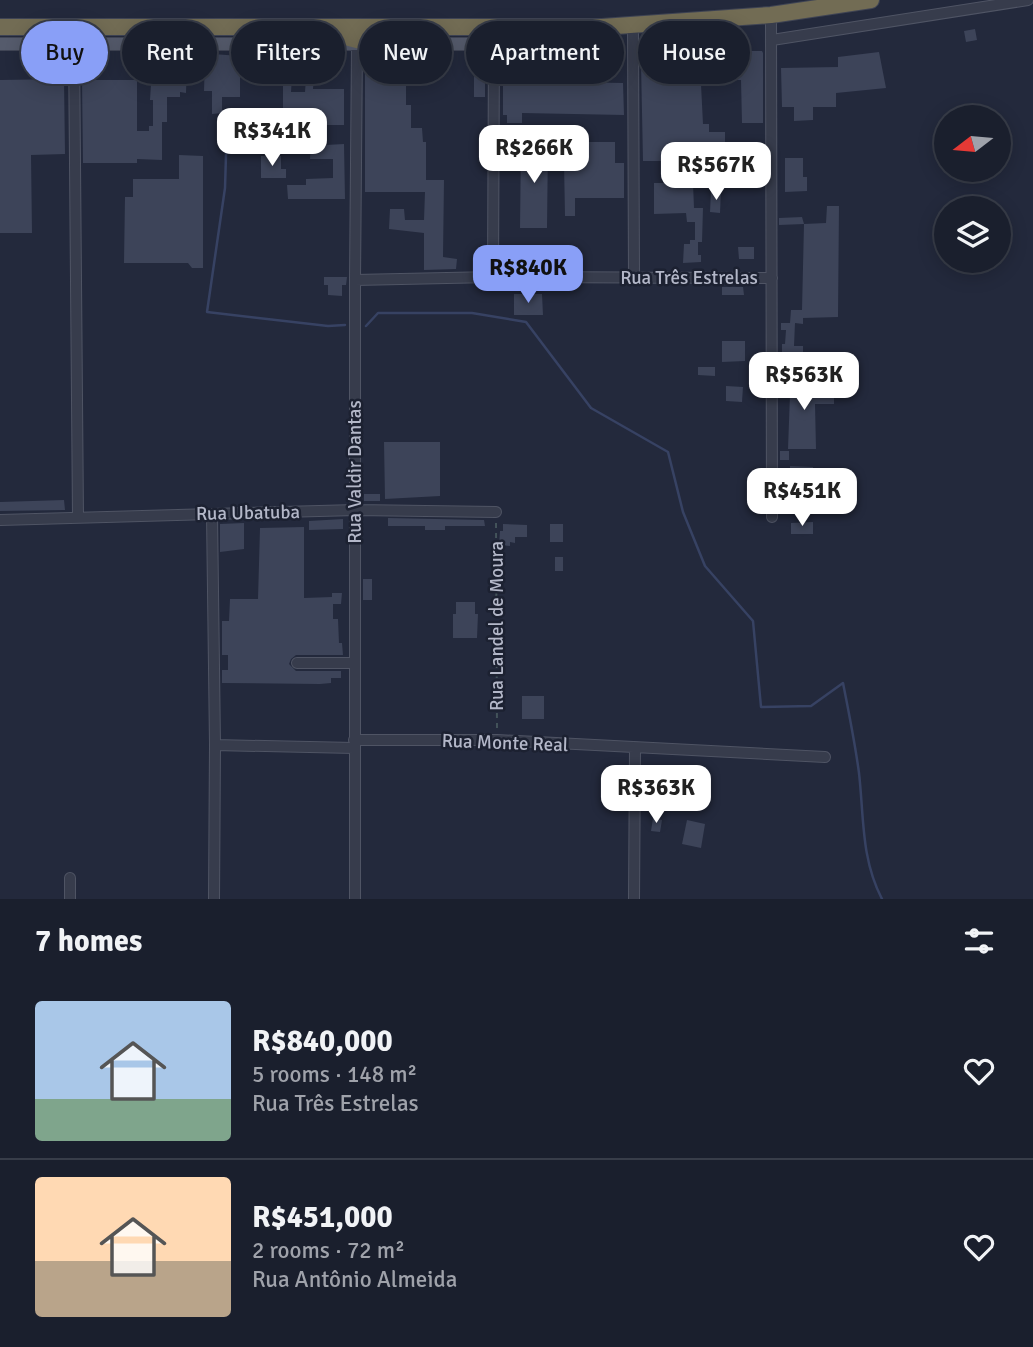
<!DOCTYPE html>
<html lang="en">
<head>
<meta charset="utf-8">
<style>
	body { margin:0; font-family:Signika,sans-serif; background:#232735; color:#f1f3f6; height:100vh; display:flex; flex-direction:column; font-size:26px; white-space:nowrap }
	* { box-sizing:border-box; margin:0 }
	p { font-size:23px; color:#9fa2aa }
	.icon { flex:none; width:38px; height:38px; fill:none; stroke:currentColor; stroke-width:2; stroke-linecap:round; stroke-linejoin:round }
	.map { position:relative; height:899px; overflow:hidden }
	.panel { display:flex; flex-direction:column; background:#1a1f2d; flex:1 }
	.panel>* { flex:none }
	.hud { position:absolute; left:21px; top:21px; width:992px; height:63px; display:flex; gap:14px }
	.needle { width:46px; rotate:254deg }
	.tools { position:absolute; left:934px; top:105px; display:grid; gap:14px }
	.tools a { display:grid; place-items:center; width:77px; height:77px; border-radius:50%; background:#1a1f2d; box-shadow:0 4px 18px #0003,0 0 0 2px #383d49; font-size:35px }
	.price { position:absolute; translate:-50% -60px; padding:0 16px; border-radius:14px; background:#fff; color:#222; font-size:23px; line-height:46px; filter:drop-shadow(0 2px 4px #0008) }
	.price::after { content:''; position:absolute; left:50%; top:42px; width:21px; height:16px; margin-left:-10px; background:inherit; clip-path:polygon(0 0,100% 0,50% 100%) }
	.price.selected { background:#899ff7; color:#111 }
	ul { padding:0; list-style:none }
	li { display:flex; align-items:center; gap:21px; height:175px; padding:0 35px }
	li+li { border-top:2px solid #383d49 }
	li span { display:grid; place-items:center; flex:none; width:196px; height:140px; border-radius:7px; color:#555 }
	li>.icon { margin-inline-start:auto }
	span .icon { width:84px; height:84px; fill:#fffc; stroke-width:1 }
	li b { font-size:30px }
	h2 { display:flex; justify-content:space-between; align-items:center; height:84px; padding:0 35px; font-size:30px }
	.pill { padding:0 24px; border-radius:32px; background:#1a1f2d; box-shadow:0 4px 18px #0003,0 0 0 2px #383d49; font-size:24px; line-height:63px }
	.pill.selected { background:#899ff7; color:#111 }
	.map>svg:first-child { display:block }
</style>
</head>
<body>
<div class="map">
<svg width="1033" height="899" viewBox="0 0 1033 899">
	<rect width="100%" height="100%" fill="#23293c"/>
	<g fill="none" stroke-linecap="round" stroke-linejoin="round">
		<!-- stream -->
		<path stroke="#374263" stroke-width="2.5" d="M227,122L225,188L207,312L328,326L345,325
			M366,326L378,313H472L526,322L591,408L668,452L683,512L705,566L753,621L761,707L811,706L843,683C849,713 855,743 859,773C864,817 861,859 882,899"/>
	</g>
	<!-- building -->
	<path fill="#3d4459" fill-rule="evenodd" d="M975,29L977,40L966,42L964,31Z
		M731,51H762L763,53V123H742L741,80H732Z
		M879,52L886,88L836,93V107H813V120L794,121V107H782L781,68L838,67V57Z
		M213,54L240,56V97H222V113L212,114V91H204L205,56H213Z
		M503,54H512V81L623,83L624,115L522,113V123H507V115H503Z
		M271,55L329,56L328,65L315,64L313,89H344V125H326V145L344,144L345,199H288L287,185H306V179L333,178V159H310L311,136H314V112L283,113V74L270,73ZM292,77L306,78L305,92H291Z
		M365,58L406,59V105H411V128H422L423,142H426V180H444L443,257L457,259L456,269L424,270V233L389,229L390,209H404L405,220H424L425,192H365Z
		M474,59H485V97H474Z
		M154,64H187L186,93L180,92V97H167V122H162V160L137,159V163H83L82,80H137V131H149V126H153V100H150L151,84H154Z
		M641,64H700L703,124H709V132H725V161H643Z
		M64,79L65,154L31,155L32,233H0V80Z
		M587,142H615V163H624V198H575V216H565L564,163H587Z
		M521,143H548L547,228H520Z
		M179,155L203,156V268H192L188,263H124L125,197H133V179H179Z
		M752,155H760L759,187H738L741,164H752Z
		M261,156H281V169H286V178H261Z
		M785,158H803V177H807V191L785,192Z
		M654,183H693L694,208H703L702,242H698V255H701V262L683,263L684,244H690V240H695V222H687L686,213L654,214Z
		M711,191H721L720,213L710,212Z
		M827,206H839L838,317L803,318V324L795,323L794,346H803V356H782V344H785L786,330H781V323H792H790L791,310H802L804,224L826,223Z
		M802,217L804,224L779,225V218Z
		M738,247H754V259H739Z
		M563,248L564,269H502V249Z
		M324,277H347L346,285H342V296L328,295V285H324Z
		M722,287H743L744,295H722Z
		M514,294H542L543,315H514Z
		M722,341H745V361L722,362Z
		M698,367H715V376L698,375Z
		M804,376H817V394H834V404H815L816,449H788L790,394H783V382L804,383Z
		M726,386L743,387L742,402L726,401Z
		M384,442H440V496L385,499Z
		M780,451H789V460H780Z
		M790,466L813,467L812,487L823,488L822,496H806V502H790Z
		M364,494H380V501H364Z
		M64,500L65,510L0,511V502Z
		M388,518L484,520L485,526H445V530H425V526H388Z
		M343,519V529L309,530V521Z
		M813,522V534H791V523Z
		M244,523V549L220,552V524Z
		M503,524L527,525V537H515V543L510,542V546L499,545L500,531H503Z
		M550,524H563V542H550Z
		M304,527V598L332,597V593H342L341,604H333V619H338L339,643H342L343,655H296L291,659L289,664L296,671H341V678H331V683L320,684L222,683V670H228V655H222V621H229L230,599H258L260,528Z
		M555,557H563V571H555Z
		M363,579H372V600H363Z
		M456,602H475V614H478L477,638H453V614H456Z
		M522,696H544V719H522Z
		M653,818L662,820L660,832L651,831Z
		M687,820L705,824L701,848L682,844Z"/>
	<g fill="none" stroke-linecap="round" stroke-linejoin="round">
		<!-- minor casing -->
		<g stroke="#4f5464" stroke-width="12">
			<path id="minor" d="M771,15L772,517
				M633,25L634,279
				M772,40L1028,0
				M74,44L78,518
				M493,277L494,44
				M355,280L493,277L772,278
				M212,514L215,745L214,899
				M0,520L356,510L496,512
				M297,663H355
				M354,740H497L825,757
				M215,745L354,748
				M70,878V899
				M355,899V280L357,46
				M634,899L635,748"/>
		</g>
		<!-- major casing -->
		<g stroke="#404555" stroke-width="14">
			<path id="major" d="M0,44H484L563,40L596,29"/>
		</g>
		<!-- highway casing -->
		<g stroke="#3f4454" stroke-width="18">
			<path id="highway" d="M0,27H602L771,15L871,0
				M326,32L376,45"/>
		</g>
		<!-- path -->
		<path stroke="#43535a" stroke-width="2" stroke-dasharray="5 5" stroke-linecap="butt" d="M496,523L497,731"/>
		<!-- minor -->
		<use href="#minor" stroke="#373c4c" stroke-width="10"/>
		<!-- major -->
		<use href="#major" stroke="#555b6c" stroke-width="12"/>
		<!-- highway -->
		<use href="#highway" stroke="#726c54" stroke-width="16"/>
	</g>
	<g text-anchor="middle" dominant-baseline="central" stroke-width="5" stroke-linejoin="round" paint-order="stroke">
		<!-- street labels -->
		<g font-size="19" fill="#b3b7c8" stroke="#1c2131">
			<text x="689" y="278">Rua Três Estrelas</text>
			<text transform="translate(355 472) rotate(-90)">Rua Valdir Dantas</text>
			<text transform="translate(248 513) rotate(-1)">Rua Ubatuba</text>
			<text transform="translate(497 626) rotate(-90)">Rua Landel de Moura</text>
			<text transform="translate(505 743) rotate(2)">Rua Monte Real</text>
		</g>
	</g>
</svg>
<div class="tools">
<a><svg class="needle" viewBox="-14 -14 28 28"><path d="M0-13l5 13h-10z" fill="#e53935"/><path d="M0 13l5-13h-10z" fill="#9fa2aa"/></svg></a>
<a><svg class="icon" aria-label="layers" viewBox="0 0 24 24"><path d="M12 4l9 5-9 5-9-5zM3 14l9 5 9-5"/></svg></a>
</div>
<b class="price" style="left:272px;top:168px">R$341K</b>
<b class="price" style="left:534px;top:185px">R$266K</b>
<b class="price" style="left:716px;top:202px">R$567K</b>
<b class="price selected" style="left:528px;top:305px">R$840K</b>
<b class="price" style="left:804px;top:412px">R$563K</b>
<b class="price" style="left:802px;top:528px">R$451K</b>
<b class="price" style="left:656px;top:825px">R$363K</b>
<div class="hud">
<a class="pill selected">Buy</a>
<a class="pill">Rent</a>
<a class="pill">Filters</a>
<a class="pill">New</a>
<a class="pill">Apartment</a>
<a class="pill">House</a>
</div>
</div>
<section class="panel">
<h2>7 homes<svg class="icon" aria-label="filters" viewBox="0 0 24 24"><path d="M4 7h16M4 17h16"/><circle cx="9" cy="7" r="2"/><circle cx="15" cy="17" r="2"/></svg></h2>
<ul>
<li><span style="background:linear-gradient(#a9c7e8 70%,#7fa58c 0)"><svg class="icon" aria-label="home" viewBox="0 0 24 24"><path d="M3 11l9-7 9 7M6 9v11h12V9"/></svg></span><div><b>R$840,000</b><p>5 rooms · 148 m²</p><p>Rua Três Estrelas</p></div><svg class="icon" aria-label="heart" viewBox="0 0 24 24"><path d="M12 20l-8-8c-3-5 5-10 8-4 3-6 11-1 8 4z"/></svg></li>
<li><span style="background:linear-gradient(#ffd9b3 60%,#b9a48a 0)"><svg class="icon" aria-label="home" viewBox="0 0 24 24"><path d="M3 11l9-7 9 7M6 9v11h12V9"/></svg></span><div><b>R$451,000</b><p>2 rooms · 72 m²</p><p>Rua Antônio Almeida</p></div><svg class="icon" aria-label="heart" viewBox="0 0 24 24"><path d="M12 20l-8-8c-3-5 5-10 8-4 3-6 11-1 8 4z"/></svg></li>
</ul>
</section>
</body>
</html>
